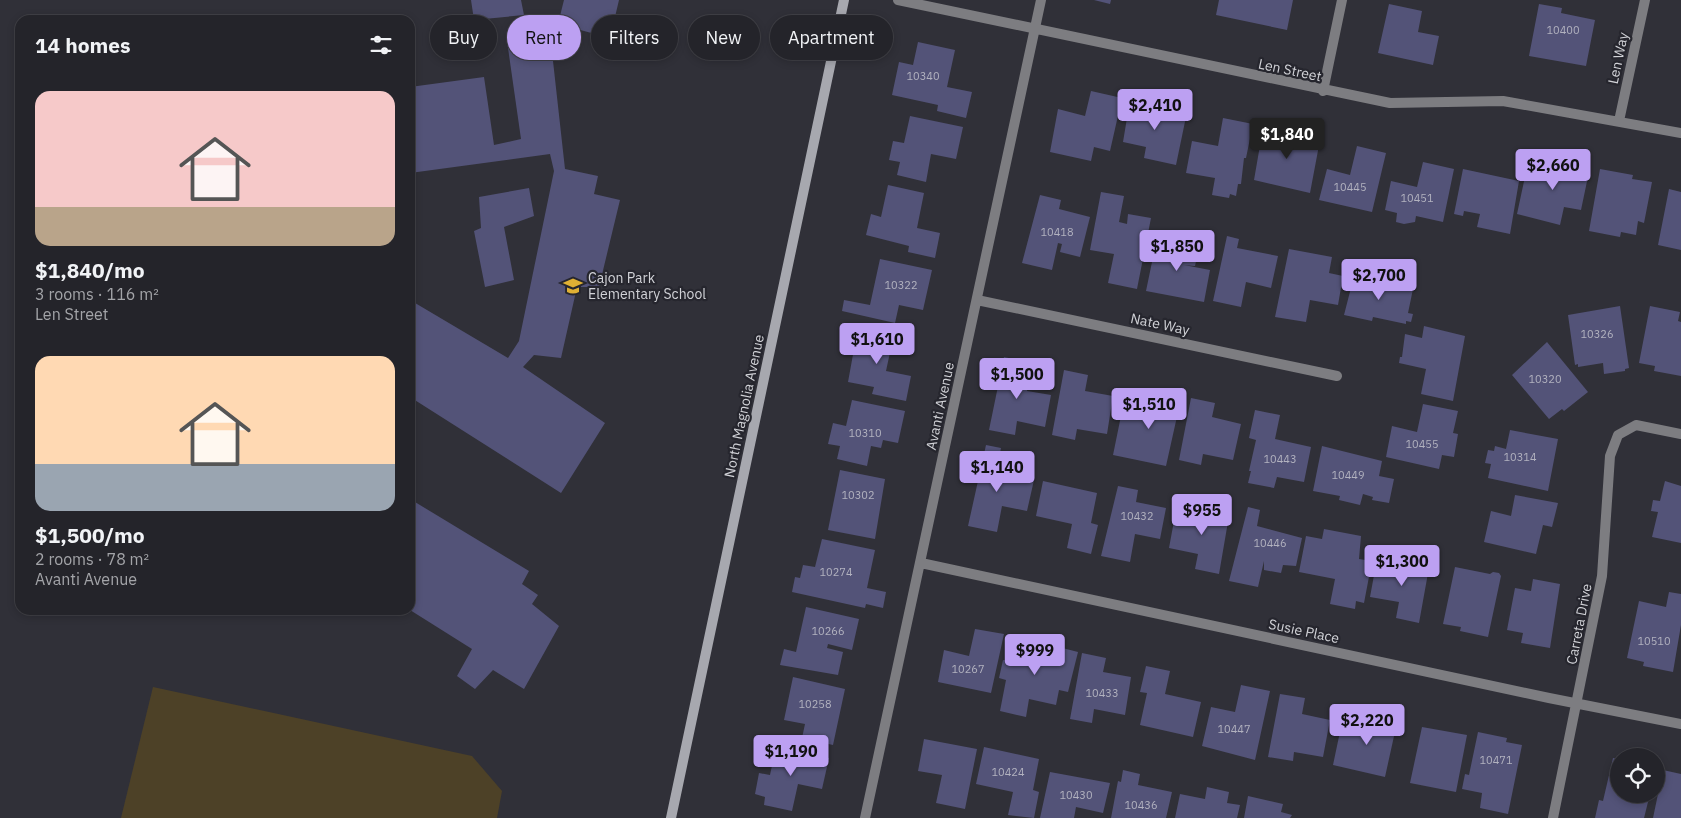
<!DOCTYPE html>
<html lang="en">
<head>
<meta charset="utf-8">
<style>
	body { margin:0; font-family:"IBM Plex Sans",sans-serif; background:#2c2c32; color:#f1f3f6; height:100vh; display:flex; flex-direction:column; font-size:19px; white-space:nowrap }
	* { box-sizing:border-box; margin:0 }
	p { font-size:16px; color:#a3a4a8 }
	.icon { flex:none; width:28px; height:28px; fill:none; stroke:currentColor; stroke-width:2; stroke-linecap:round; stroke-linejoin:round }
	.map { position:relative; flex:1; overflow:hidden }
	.details { position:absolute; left:15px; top:15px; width:400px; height:600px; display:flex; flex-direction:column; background:#24242a; border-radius:15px; box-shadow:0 2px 8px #0003,0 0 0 1px #414147 }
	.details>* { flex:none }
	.top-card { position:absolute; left:430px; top:15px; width:475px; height:45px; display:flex; gap:10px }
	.controls { position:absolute; left:1610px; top:748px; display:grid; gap:10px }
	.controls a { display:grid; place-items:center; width:55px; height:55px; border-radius:50%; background:#24242a; box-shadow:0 2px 8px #0003,0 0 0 1px #414147; font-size:25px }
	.price { position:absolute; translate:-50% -42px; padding:0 11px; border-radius:5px; background:#bca0f2; color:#111; font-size:16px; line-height:32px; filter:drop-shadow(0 1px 2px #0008) }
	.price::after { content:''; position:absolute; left:50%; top:30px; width:15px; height:11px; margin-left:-8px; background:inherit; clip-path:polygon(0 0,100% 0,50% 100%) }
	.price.on { background:#222; color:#fff }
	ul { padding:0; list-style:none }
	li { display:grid; align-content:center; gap:10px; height:265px; padding:0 20px }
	li span { display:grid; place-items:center; height:155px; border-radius:15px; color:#555 }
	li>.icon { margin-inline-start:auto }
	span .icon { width:90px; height:90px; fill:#fffc; stroke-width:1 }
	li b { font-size:21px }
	h2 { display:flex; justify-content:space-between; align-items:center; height:60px; padding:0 20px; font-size:21px }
	.pill { padding:0 18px; border-radius:22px; background:#24242a; box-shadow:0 2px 8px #0003,0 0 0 1px #414147; font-size:18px; line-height:45px }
	.pill.on { background:#bca0f2; color:#111 }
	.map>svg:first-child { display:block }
</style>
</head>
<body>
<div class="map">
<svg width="1681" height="818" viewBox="0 0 1681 818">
	<rect width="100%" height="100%" fill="#303038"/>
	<!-- green -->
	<path fill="#4d4127" d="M153,687L472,756L502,791L497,818H121Z"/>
	<!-- building -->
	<path fill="#535378" d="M471,0H521L524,15L474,20Z
		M564,0H619L610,38L558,24Z
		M1094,0H1111L1110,4Z
		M1219,0H1293L1287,30L1216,15Z
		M1389,4L1422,11L1418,32L1439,36L1433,65L1378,53Z
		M1539,4L1562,8L1561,13L1595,20L1586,66L1529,56Z
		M550,34L565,169L598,176L594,194L620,200L599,287H577L561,358L534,355L523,367L605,423L561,493L410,397V300L508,358L519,341L554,171L550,154L410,173V87L484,77L494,145L521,139L507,41Z
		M918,42L955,50L947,87L972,92L966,118L937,111L938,105L892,95L899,62L913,65Z
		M1091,91L1122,98L1110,151L1094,147L1091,161L1050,152L1058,109L1085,116Z
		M1130,100L1187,112L1176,165L1144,158L1146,147L1123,142Z
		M910,116L963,127L956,159L931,154L926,182L897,175L900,162L889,160L893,141L904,143Z
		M1223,118L1253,124L1246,158H1244L1241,184H1238L1236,196L1230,194L1229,198L1212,195L1215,178L1186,173L1192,141L1218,146Z
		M1263,128L1320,140L1310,193L1254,180Z
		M1357,146L1386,153L1372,212L1319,200L1327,169L1350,175Z
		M1543,161L1561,165L1562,161L1590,167L1581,210L1564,207L1560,225L1517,214L1526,172L1540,175Z
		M1423,162L1454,169L1443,222L1416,216L1415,222L1404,224L1396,222L1397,213L1385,210L1391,181L1417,187Z
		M1463,169L1519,181L1510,234L1477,227L1480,214L1464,211L1463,216L1454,214Z
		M1600,169L1633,175L1632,179L1652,182L1644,223L1638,221L1636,235L1621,232L1620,237L1589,231Z
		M888,185L924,193L917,228L940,233L935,258L908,252L909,246L866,235L871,214L881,217Z
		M529,188L534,216L504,227L514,280L485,287L474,231L481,228L479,197Z
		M1669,189L1681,192V250L1658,245Z
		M1101,192L1124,196L1119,222L1127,224L1128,214L1151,218L1137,289L1108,283L1114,254L1090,250Z
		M1040,195L1061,200L1059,209L1090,217L1080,257L1060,252L1062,244L1058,243L1052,270L1022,263Z
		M1227,236L1239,239L1237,248L1278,256L1271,288L1246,282L1241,307L1213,301Z
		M1157,238L1199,248L1195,266L1184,265L1210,270L1204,302L1146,291Z
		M1289,249L1332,257L1329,273L1343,276L1338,305L1310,300L1306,322L1275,317Z
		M880,259L932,270L923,310L899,305L895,323L842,311L844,300L870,305Z
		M1354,276L1413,289L1408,313L1413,314L1411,322L1406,321V324L1373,317L1372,321L1344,315Z
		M1620,306L1629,368L1625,369V371L1604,374L1603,363L1578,367V364L1575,365L1568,315Z
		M1650,306L1680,312L1678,321L1681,322V376L1654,371L1655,366L1639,363Z
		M1424,326L1465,336L1453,401L1421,394L1426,369L1399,363L1400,357H1402L1405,334L1422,338Z
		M858,327L894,334L886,371L911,376L906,401L872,394L874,387L848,382Z
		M1547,342L1588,392L1564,411L1562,409L1549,419L1512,375Z
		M1004,357L1031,363L1027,391L1051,395L1045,427L1017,421L1015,435L989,430Z
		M1064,370L1088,375L1085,391L1113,396L1107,434L1077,429L1075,440L1052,435Z
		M1153,388L1174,394V392L1182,394L1166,466L1113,455L1122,411L1147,416Z
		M1191,398L1215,403L1212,417L1241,424L1233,460L1203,454L1201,465L1179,460Z
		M852,400L905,411L898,443L883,440L881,448L871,446L867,466L837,459L840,446L828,444L833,423L846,426Z
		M1423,404L1458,411L1453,433L1458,434L1454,457L1442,455L1439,469L1386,457L1392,426L1417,432Z
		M1255,410L1280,415L1275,439L1311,447L1304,482L1277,477L1274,488L1248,483L1251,471H1249L1256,440L1249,438Z
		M1510,430L1558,439L1548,491L1488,478L1491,464L1485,463L1488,450L1494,451L1495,446L1506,449Z
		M986,445L1001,448L996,472L1034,480L1027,511L1002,506L997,532L968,526Z
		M1322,446L1382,461L1379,476L1394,479L1389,503L1372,500L1373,497L1363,494L1360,505L1339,500L1340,496L1313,491Z
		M840,470L885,479L875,539L828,530Z
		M1043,481L1097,493L1091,523L1098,525L1091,554L1067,548L1072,524L1036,516Z
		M1665,481L1681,486V543L1652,537L1658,512L1651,511L1653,500L1660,501Z
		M1118,486L1138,490L1136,502L1166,508L1160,539L1135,534L1130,562L1101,556Z
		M1515,495L1558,503L1552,527L1543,525L1536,554L1484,542L1491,511L1511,516Z
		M410,499L529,571L522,584L538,595L532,604L559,626L524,689L493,670L475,689L457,676L472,649L410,610Z
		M1208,505L1230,510L1219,574L1195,569L1198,554L1169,548L1176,510L1206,516Z
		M1248,507L1260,510L1257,526L1302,538L1296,566L1283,565L1281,573L1264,570V561L1258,587L1229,581Z
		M1324,529L1361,536L1359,559L1372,561L1364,603L1356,601L1355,609L1330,604L1335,579L1299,572L1306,536L1322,539Z
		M822,539L875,550L867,588L886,592L883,608L866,604L865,608L792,592L795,577L800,578L803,565L815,567Z
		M1377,559L1416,567L1417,559L1430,562L1419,623L1396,618L1399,602L1370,597Z
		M1455,567L1490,574L1493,572L1499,573L1501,576L1488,637L1460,631L1461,627L1443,624Z
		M1533,579L1560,584L1550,648L1521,643L1523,633L1507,630L1515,588L1531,591Z
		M1669,592L1681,594V625L1673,672L1643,666L1644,662L1627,658L1639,601L1666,607Z
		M806,607L859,619L852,650L828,644L827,648L843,652L838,675L780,665L784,649L796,652Z
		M975,629L1004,634L991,693L938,682L944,650L969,656Z
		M1039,642L1078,652L1068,692L1059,690L1056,705L1029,699L1026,717L1000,711L1006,680L999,678L1003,660L1008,661L1011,644L1034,649L1032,656L1036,657Z
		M1082,653L1106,658L1103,672L1131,677L1125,715L1094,709L1092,723L1070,719Z
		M1146,666L1170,671L1165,694L1201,702L1193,737L1140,725L1147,693L1140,692Z
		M793,677L845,689L833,745L802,738L805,724L784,720Z
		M1241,685L1270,691L1255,760L1202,746L1211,707L1235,712Z
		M1280,694L1305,698L1302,714L1330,720L1323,757L1294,752L1293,761L1268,757Z
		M1370,712L1398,718L1385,777L1333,765L1341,727L1365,732Z
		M1422,727L1467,735L1456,792L1410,783Z
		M1478,732L1507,738L1506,742L1522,745L1508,814L1480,808L1482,793L1462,789L1465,774L1469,775Z
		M924,739L977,749L965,809L936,803L942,775L918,771Z
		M776,747L829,758L822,789L798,784L792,811L764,805L765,797L755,794L759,773L770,775Z
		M984,747L1039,759L1033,790L1039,792L1034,818L1008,815L1013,792L976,784Z
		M1613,758L1619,759V794H1650L1644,818H1595L1599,800L1603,801Z
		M1123,770L1140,774L1138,785L1172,792L1166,818H1111L1118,781L1121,782Z
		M1663,770L1681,774V818H1653Z
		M1050,772L1110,783L1103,813L1076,807L1074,818H1040Z
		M1207,787L1229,792L1227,803L1240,805L1237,818H1175L1180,794L1205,799Z
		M1248,796L1283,804L1281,812L1292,815L1290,818H1244Z"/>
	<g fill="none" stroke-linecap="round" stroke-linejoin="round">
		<!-- minor -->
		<path stroke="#7d7d81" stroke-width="10" d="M898,0L1390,103L1503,101L1681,133
			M1323,91L1342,0
			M1619,121L1645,0
			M977,300L1337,376
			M921,563L1549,698L1681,724
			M865,818L1041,0
			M1553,818L1602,576L1610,456L1618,435L1636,425L1681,434"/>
		<!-- secondary -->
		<path stroke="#a7a8af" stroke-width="10" d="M671,818L844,0"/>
	</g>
	<!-- icons -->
	<defs>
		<g id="school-bare" transform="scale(1.5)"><path d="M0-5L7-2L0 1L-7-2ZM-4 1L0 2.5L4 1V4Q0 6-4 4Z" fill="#e0b034" stroke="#26262e" stroke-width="2.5" paint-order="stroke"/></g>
	</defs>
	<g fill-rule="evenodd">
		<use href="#school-bare" x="573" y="286"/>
	</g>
	<g text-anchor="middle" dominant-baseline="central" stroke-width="4.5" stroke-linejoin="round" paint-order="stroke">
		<!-- number labels -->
		<g font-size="11" fill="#b2b2bf">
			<text x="1563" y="30">10400</text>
			<text x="923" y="76">10340</text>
			<text x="1350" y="187">10445</text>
			<text x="1417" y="198">10451</text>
			<text x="1057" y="232">10418</text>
			<text x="901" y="285">10322</text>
			<text x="1597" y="334">10326</text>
			<text x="1545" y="379">10320</text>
			<text x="865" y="433">10310</text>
			<text x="1422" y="444">10455</text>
			<text x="1520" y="457">10314</text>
			<text x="1280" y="459">10443</text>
			<text x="1348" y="475">10449</text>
			<text x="858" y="495">10302</text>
			<text x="1137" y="516">10432</text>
			<text x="1270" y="543">10446</text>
			<text x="836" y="572">10274</text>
			<text x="828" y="631">10266</text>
			<text x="1654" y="641">10510</text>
			<text x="968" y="669">10267</text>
			<text x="1102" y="693">10433</text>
			<text x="815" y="704">10258</text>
			<text x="1234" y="729">10447</text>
			<text x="1496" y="760">10471</text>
			<text x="1008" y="772">10424</text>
			<text x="1076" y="795">10430</text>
			<text x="1141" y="805">10436</text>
		</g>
		<!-- street labels -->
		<g font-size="14" fill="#d1d2d7" stroke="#26262e">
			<text transform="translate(1618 58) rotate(-78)">Len Way</text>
			<text transform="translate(1290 70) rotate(12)">Len Street</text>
			<text transform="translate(1160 324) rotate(12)">Nate Way</text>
			<text transform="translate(744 406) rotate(-78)">North Magnolia Avenue</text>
			<text transform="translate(940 406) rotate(-78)">Avanti Avenue</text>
			<text transform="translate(1579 624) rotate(-79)">Carreta Drive</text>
			<text transform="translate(1304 631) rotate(12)">Susie Place</text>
		</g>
		<!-- poi labels -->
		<g font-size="14" fill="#d1d2d7" stroke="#26262e" text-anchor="start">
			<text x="588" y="278">Cajon Park<tspan x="588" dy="16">Elementary School</tspan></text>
		</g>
	</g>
</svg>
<div class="controls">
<a><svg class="icon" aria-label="locate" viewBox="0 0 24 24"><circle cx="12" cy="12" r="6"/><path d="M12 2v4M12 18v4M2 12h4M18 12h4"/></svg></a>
</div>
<b class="price" style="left:1155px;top:131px">$2,410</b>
<b class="price on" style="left:1287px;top:160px">$1,840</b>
<b class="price" style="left:1553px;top:191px">$2,660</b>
<b class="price" style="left:1177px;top:272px">$1,850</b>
<b class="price" style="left:1379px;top:301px">$2,700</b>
<b class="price" style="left:877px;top:365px">$1,610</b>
<b class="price" style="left:1017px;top:400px">$1,500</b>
<b class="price" style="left:1149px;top:430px">$1,510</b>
<b class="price" style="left:997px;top:493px">$1,140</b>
<b class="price" style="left:1202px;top:536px">$955</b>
<b class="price" style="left:1402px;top:587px">$1,300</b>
<b class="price" style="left:1035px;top:676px">$999</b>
<b class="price" style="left:1367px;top:746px">$2,220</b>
<b class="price" style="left:791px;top:777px">$1,190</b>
<div class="top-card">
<a class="pill">Buy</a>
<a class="pill on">Rent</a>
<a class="pill">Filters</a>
<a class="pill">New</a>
<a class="pill">Apartment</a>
</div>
<section class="details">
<h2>14 homes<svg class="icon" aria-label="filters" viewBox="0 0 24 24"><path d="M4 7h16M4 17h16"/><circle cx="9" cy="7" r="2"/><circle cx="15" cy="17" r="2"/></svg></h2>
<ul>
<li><span style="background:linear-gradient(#f6c9c9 75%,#b9a48a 0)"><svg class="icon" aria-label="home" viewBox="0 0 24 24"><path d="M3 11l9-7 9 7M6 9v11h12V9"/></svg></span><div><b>$1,840/mo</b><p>3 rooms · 116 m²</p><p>Len Street</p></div></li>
<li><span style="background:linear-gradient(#ffd9b3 70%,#9aa5b1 0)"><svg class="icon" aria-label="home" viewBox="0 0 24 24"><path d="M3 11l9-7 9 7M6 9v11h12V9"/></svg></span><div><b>$1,500/mo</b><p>2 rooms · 78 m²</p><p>Avanti Avenue</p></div></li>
</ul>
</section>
</div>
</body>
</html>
